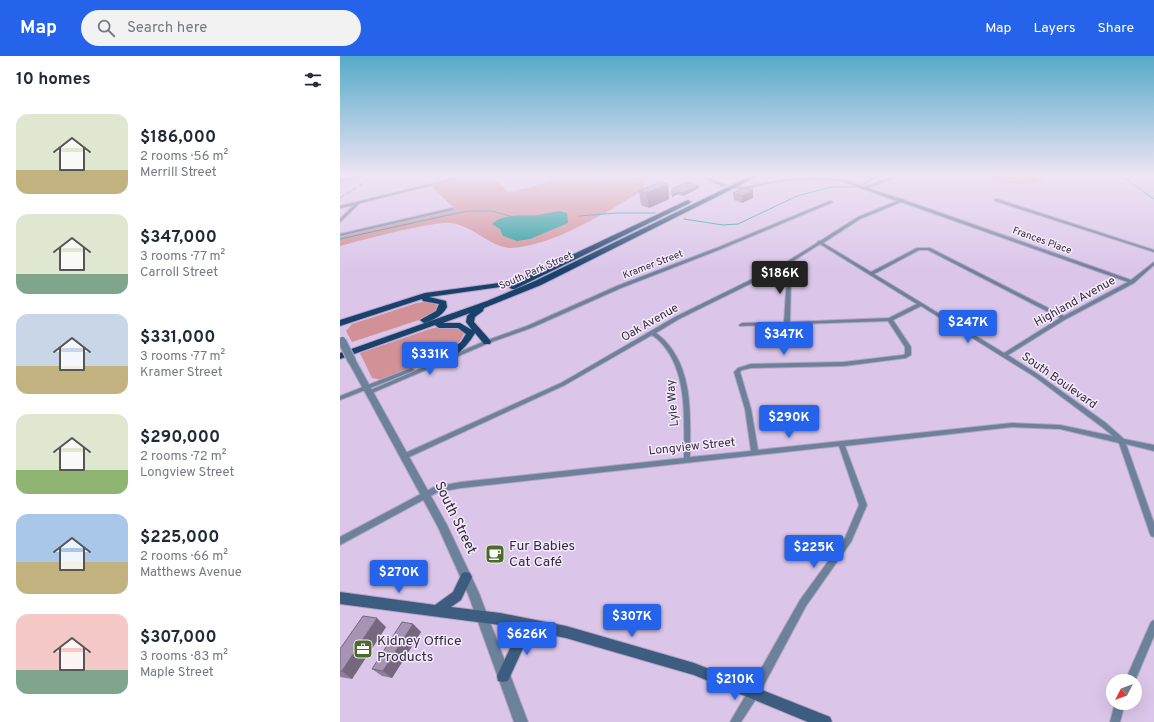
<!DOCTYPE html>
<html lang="en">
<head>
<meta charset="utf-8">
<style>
	body { margin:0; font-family:Overpass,sans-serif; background:#f2f2f3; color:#1f2937; height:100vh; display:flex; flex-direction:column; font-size:15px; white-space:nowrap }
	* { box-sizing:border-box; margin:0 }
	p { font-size:13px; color:#747a83 }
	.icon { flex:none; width:22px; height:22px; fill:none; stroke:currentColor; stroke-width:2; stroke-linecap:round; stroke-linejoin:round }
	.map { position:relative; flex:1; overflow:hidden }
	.panel { display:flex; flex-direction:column; background:#fff; width:340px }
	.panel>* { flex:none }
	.needle { width:26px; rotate:228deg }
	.tools { position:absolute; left:766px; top:618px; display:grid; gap:8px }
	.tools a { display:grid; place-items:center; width:36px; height:36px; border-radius:50%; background:#fff; box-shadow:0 4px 16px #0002; font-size:20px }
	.price { position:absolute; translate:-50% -34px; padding:0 9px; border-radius:4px; background:#2563eb; color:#fff; font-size:13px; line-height:26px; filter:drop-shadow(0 1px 2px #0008) }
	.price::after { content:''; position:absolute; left:50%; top:24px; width:12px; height:9px; margin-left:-6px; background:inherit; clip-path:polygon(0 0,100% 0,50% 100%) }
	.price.on { background:#222; color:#fff }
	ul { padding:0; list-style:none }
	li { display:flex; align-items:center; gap:12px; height:100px; padding:0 16px }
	li span { display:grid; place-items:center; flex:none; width:112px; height:80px; border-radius:12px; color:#555 }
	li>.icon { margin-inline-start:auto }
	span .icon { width:48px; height:48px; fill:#fffc; stroke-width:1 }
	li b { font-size:17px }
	h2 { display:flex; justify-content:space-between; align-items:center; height:48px; padding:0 16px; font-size:17px }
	header { display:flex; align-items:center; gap:24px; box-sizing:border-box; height:56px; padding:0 20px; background:#2563eb; color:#fff }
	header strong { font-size:19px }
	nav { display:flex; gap:22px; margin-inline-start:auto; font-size:14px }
	.search { width:280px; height:36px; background:#f2f2f3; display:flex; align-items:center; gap:10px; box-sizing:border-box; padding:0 14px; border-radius:22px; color:#747a83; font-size:15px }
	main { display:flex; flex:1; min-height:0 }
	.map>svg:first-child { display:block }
</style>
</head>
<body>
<header>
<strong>Map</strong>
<div class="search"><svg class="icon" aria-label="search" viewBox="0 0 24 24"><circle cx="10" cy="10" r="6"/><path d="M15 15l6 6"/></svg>Search here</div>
<nav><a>Map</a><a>Layers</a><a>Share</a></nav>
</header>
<main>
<section class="panel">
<h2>10 homes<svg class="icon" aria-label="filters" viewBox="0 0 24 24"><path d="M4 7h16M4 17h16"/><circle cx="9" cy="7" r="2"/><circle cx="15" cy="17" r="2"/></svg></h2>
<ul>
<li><span style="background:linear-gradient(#dfe7d0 70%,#c2b280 0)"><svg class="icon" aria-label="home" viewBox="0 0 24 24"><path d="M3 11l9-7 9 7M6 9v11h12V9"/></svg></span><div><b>$186,000</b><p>2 rooms · 56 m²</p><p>Merrill Street</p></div></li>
<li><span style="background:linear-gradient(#dfe7d0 75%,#7fa58c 0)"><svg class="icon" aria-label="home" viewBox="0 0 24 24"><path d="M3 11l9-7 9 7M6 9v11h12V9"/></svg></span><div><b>$347,000</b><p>3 rooms · 77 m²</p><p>Carroll Street</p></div></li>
<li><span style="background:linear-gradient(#c9d6e8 65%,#c2b280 0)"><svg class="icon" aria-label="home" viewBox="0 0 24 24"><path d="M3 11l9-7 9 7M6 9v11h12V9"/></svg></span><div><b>$331,000</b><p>3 rooms · 77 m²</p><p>Kramer Street</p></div></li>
<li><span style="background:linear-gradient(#dfe7d0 70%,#8fb573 0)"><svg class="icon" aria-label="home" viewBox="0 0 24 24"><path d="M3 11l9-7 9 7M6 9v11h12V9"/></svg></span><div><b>$290,000</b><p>2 rooms · 72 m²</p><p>Longview Street</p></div></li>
<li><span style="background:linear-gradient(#a9c7e8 60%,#c2b280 0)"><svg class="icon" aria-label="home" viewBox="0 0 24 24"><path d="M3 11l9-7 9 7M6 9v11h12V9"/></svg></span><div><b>$225,000</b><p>2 rooms · 66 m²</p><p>Matthews Avenue</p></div></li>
<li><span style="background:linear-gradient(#f6c9c9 70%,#7fa58c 0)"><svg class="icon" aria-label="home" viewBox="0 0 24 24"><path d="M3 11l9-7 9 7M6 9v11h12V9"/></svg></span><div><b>$307,000</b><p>3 rooms · 83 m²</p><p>Maple Street</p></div></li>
</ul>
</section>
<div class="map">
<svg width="814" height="666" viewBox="0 0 814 666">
	<rect width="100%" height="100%" fill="#dbc6e9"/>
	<!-- green -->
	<path fill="#d29097" d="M127,120H151L169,136L192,131L222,120H250L257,123L270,120H295L304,125V134C290,141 278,150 265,157C237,172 204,190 171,192C151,192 133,169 110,167C104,166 96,168 89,169C59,174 30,182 0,190V179L66,165L113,151L90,129Z
		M643,120H709C690,134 663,127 643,120Z
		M91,245L99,250C94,258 88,261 79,264L12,286L6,275L12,268L77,247Z
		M102,270C111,270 119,269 124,277C117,302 66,315 43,324L32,322L20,297L90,273Z"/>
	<!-- water -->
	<path fill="#189a97" d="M220,155L227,157L228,167L190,183L177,185L163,180L160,173L152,168C163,157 184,160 198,159C205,158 212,156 220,155Z"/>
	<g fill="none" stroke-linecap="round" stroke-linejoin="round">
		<!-- stream -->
		<path stroke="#189a97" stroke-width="1" d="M777,120L787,124L814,143
			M523,128L539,120
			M239,160L277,157H315
			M344,163L383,169L398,168L457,140L491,131H514
			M0,183L127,155H152L173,161"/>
		<!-- minor casing -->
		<g stroke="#b6a4c2" stroke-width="2">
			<path id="minor" d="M123,120H129L20,147L0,166V163L14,149L0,152V150Z
				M253,120L259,121L269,120L259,123Z
				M555,120H560L527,132L561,143H563L564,144L791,224L814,206V209L794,227L726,263L668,299L699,319L766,367L784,383L814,389V395L786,388L814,467V481L811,480L810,478L779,387L720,373L672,371L505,390L527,449L511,486L466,550L418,640L401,666H390L410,632L460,544L505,482L519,449L499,390L121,432L98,436L0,489V481L94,431L121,426L344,402C344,366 348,318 323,289C320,285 316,282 312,279L225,329L67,402L65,403L63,402L62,400L63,398L221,327L335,261L443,208L477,187L478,185H480L518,161L557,145L504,126L488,124L472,123L455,124L432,127L410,132L398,133L392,132H391V130L404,131L447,123L472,121L505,124L524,131ZM561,146L788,226L724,260L590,192H577L531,216L483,187L520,163ZM480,188L577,248L549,262L450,266L451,220L447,209ZM579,194H588L720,262L664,297L534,218ZM444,211L447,220L444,266L402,267L399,269L400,270L548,265L565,291V298L563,299L504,306L411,308L398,312L394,316L405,353L411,395L350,401C350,363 354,318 327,287C324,283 320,280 316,277L339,263ZM581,250L695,321L762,371L773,380L720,369L672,367L418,394L411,353L400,316L402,314L411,312L504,310L566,302L571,299V291L553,264Z
				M655,143H657L814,194V196L655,145Z
				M490,145L493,146L381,193L281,232L191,272L149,287L32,337H28L27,336L28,335L145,285L187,270L277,230L379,191Z
				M112,152L114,153L113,154L0,180V178Z
				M71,312L73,313L74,314L73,315L0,344V340Z
				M814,564V580L795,625H785L811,566Z
				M775,647H785L780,666H770Z"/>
		</g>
		<!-- tertiary casing -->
		<g stroke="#b6a4c2" stroke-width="2">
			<path id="tertiary" d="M20,120H28L0,126V124Z
				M360,120H365L385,129L381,130Z
				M9,303H15L16,305L107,469L139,537L188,666H174L128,538L98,471L8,305Z"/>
		</g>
		<!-- secondary casing -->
		<g stroke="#b6a4c2" stroke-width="2">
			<path id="secondary" d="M126,516L130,517L132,521L121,544L111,551L160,557L226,570L354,607L490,661L492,666H468L354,619L226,582L191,575L168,625L163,626L158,625L157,620L179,573L160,569L0,548V536L95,549L113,536L122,517Z"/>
		</g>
		<!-- primary casing -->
		<g stroke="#b6a4c2" stroke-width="2">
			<path id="primary" d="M411,120H418L201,229L144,252L143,255L135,261L134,266L150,284L151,286L150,288H144L135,277C130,286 115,305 104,302L102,300L104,298L121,286L126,278L118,272H99L95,269L0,303V297L147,245L195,225ZM130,257L127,260L126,266L132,274L120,267H103Z
				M348,144L351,146L350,147L175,233H172L168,231L172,228L160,231L89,241L106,245L107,251C102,260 94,264 84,267L80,264L96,255L99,248L83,245L82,243L0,270V264L85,237L159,227L178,222L181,223Z"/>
		</g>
		<!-- minor -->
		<use href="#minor" fill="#6c829b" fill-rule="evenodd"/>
		<!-- tertiary -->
		<use href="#tertiary" fill="#6c829b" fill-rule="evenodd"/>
		<!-- secondary -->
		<use href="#secondary" fill="#3c5c80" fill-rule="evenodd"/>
		<!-- primary -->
		<use href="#primary" fill="#18416c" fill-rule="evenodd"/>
		<!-- rail -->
		<path stroke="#83758c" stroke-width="1" stroke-dasharray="5 2.5" stroke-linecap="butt" d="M0,142L35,120"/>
		<!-- tertiary-bridge casing -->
		<g stroke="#b6a4c2" stroke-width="10" stroke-linecap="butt">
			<path id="tertiary-bridge" d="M2,285L12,305"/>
		</g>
		<!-- tertiary-bridge -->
		<use href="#tertiary-bridge" stroke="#6c829b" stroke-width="8"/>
	</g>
	<!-- wall -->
	<path fill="#907e9b" d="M328,128L329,143L309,152L301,149L299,135Z
		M359,130V132L343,140L338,138L332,141V133Z
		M393,137L413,142L402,147L394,144Z
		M73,568L81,576L52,622L42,620L32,613Z
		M46,571L12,623L0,621V593Z"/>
	<!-- shaded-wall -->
	<path fill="#75677e" d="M328,128L329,143L309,152L307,137Z
		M359,130V132L343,140V137Z
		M413,134V142L402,147V140Z
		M338,136V138L332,141V139Z
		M37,562L46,571L12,623L2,615Z
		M73,568L81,576L52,622L43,615Z"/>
	<!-- building -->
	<path fill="#a793b4" stroke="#75677e" d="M320,126L328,128L307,137L299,135Z
		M347,126L359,130L343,137L338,136L332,139V133Z
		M404,132L413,134L402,140L393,137Z
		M23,560L37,562L2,615H0V593Z
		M62,566L73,568L43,615L32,613Z"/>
	<!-- sky -->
	<linearGradient id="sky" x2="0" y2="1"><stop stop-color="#55aac8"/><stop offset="0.56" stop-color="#efe5f5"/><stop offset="1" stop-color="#efe5f5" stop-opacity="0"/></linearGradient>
	<rect width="814" height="213" fill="url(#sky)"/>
	<!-- icons -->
	<defs>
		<g id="cafe-square" transform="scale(1)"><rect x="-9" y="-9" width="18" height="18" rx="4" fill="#496d26" stroke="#f6ebfe"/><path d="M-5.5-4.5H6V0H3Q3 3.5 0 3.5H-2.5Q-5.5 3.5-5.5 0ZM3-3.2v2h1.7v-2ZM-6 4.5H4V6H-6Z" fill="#fff"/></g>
		<g id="office-square" transform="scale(1)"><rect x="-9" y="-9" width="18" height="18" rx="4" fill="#496d26" stroke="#f6ebfe"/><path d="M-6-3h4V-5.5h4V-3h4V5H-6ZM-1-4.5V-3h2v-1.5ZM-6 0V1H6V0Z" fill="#fff"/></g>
	</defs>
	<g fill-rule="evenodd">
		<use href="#cafe-square" x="155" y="498"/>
		<use href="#office-square" x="23" y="593"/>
	</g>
	<g text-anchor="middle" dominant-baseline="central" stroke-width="3" stroke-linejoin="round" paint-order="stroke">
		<!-- far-street labels -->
		<g font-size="10" fill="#342c39" stroke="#f6ebfe">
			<text transform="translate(702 185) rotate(20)">Frances Place</text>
			<text transform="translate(313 209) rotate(-21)">Kramer Street</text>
			<text transform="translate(196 215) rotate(-24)">South Park Street</text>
		</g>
		<!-- street labels -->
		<g font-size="12" fill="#342c39" stroke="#f6ebfe">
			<text transform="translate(735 246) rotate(-29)">Highland Avenue</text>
			<text transform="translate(310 267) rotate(-30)">Oak Avenue</text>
			<text transform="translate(719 325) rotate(35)">South Boulevard</text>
			<text transform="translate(333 347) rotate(-95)">Lyle Way</text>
			<text transform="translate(352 391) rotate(-6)">Longview Street</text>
		</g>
		<!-- near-street labels -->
		<g font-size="14" fill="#342c39" stroke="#f6ebfe">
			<text transform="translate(115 462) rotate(64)">South Street</text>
		</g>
		<!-- near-poi labels -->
		<g font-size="14" fill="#342c39" stroke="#f6ebfe" text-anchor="start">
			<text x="169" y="490">Fur Babies<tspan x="169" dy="16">Cat Café</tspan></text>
			<text x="37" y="585">Kidney Office<tspan x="37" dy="16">Products</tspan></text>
		</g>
	</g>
</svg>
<div class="tools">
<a><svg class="needle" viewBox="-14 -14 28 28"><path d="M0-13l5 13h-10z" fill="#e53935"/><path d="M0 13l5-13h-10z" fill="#747a83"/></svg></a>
</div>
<b class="price on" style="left:440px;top:239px">$186K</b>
<b class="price" style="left:628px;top:288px">$247K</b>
<b class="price" style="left:444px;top:300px">$347K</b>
<b class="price" style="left:90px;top:320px">$331K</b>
<b class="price" style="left:449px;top:383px">$290K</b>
<b class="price" style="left:474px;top:513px">$225K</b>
<b class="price" style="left:59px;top:538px">$270K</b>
<b class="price" style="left:292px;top:582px">$307K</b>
<b class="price" style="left:187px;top:600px">$626K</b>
<b class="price" style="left:395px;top:645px">$210K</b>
</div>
</main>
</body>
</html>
